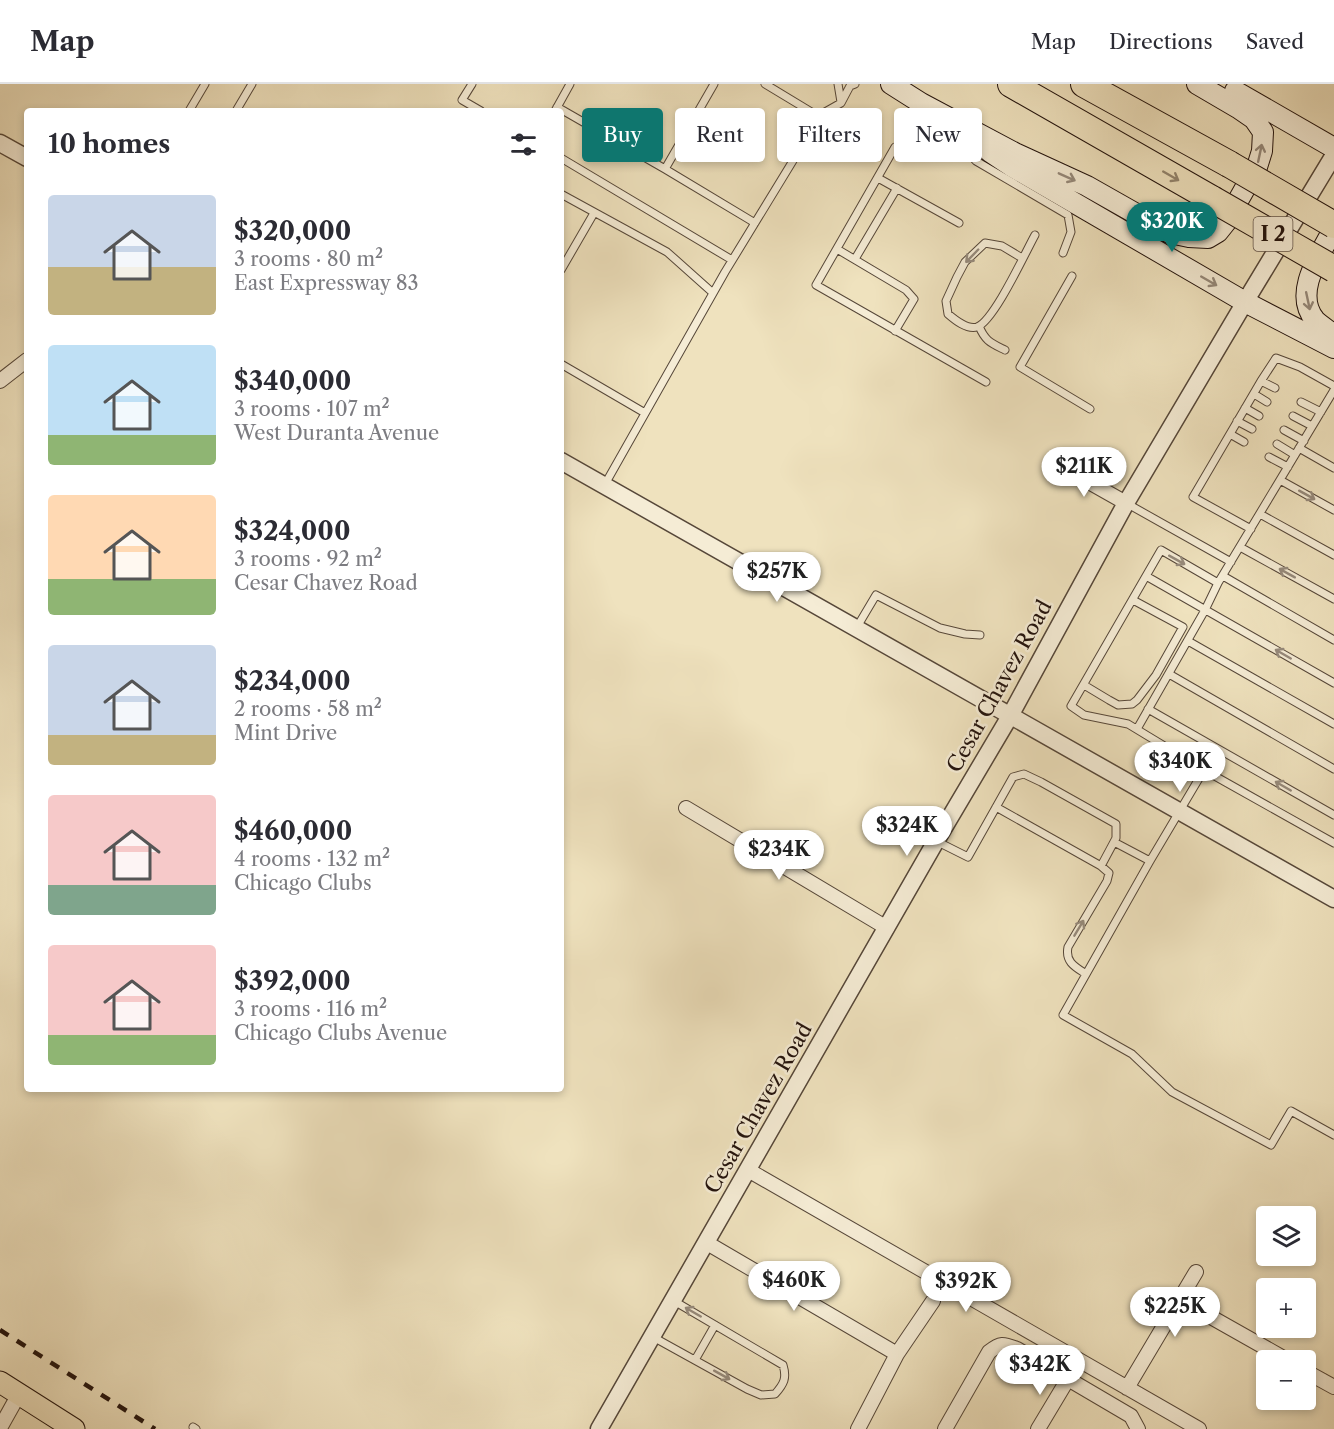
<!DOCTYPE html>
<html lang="en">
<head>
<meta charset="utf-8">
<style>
	body { margin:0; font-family:"Libre Caslon Text",serif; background:#f7f7f7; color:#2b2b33; height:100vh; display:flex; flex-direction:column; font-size:22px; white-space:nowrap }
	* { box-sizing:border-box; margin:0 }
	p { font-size:20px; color:#7c7c81 }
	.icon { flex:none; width:33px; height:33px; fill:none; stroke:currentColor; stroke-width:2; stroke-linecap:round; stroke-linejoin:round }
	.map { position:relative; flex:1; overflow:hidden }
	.drawer { position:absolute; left:24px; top:24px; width:540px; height:984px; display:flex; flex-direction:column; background:#fff; border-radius:6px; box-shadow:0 3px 9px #0003 }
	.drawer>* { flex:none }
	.guide { position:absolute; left:582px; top:24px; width:570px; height:54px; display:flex; gap:12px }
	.tools { position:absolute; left:1256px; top:1122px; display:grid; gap:12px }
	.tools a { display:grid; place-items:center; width:60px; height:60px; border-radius:6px; background:#fff; box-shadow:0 3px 9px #0003; font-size:30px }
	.price { position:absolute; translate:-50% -51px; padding:0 14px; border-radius:21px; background:#fff; color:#222; font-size:20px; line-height:39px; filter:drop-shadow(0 2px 3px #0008) }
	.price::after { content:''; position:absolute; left:50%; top:36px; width:18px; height:14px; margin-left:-9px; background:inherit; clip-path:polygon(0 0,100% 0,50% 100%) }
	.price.active { background:#0f766e; color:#fff }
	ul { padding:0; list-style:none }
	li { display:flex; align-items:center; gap:18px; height:150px; padding:0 24px }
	li span { display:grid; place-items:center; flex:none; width:168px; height:120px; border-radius:6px; color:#555 }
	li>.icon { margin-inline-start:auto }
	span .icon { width:72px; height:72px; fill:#fffc; stroke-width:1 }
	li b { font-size:26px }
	h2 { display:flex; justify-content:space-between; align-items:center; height:72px; padding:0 24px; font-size:26px }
	.tag { padding:0 21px; border-radius:6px; background:#fff; box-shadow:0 3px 9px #0003; font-size:21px; line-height:54px }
	.tag.active { background:#0f766e; color:#fff }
	header { display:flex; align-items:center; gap:36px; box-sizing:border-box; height:84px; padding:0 30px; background:#fff; border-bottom:2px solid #e1e1e2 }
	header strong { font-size:28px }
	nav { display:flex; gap:33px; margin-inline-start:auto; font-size:21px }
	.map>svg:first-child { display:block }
</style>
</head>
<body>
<header>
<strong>Map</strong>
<nav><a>Map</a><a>Directions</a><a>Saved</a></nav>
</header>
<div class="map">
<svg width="1334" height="1345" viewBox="0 0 1334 1345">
	<rect width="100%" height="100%" fill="#efe2be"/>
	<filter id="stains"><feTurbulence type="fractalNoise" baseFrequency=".00333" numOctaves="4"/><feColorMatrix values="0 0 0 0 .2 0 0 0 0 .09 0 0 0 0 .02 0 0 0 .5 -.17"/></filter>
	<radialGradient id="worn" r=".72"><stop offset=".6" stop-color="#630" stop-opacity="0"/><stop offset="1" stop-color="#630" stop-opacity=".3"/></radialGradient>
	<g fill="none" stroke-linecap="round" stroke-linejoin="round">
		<!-- service casing -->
		<g stroke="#564739" stroke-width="9">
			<path id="service" d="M472,0L462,16L481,27
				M765,0L818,32
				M838,0L841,18
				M557,23L665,85L755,139
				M189,27L205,0
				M236,27L252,0
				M555,27L570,0
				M938,36L976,77L1068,131L1071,148L1063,169
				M895,63L816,201L986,298
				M561,74L732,176
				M665,85L714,0
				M878,94L959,139
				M561,110L667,168L713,209
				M837,165L906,206L914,215L895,247
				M1022,174L1002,162L985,159L965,178L957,193L946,217L948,230C955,236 967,246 977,243C994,237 1025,169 1035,151
				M855,175L897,104
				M561,186L594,129
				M1072,192L1020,283L1090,325
				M979,242C985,257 991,259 1005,266
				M561,280L645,329
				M1261,297L1275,304
				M1254,310L1267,318
				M1301,318L1321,328
				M1245,324L1259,332
				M1293,332L1312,342
				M1237,337L1252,345
				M1284,346L1304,357
				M1230,350L1244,358
				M1277,360L1295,371
				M1299,364L1334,384
				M1269,373L1288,383
				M1280,396L1334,426
				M604,402L725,188L805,57L818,32L841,19L850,2L855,0
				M1126,419L1231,478
				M1260,430L1334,471
				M1251,445L1193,413L1261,297L1276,274L1300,283L1334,302
				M1240,463L1334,515
				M1146,492L1334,599
				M1223,492L1334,556
				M857,543L876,511L940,544L965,550L980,551
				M1188,557L1334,640
				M1169,590L1334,685
				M1084,601L1109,616L1118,621L1132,620L1137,616L1156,591L1183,543L1133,516
				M1148,625L1334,731
				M1137,645L1205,526L1218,499L1334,306
				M1204,686L1128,640L1084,631L1071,622L1161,466L1218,499
				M936,757L968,773L1013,693L1024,690L1041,698L1116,740V754L1101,782L996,723
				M1114,758L1150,777
				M1334,759L1204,686L1150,777L1063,931L1132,970L1172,1008L1271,1061L1291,1027L1334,1051
				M1086,890C1075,883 1065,878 1068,863L1107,797L1109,789L1101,782
				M653,1253L747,1305L761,1311L775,1310C784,1300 787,1294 783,1281L674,1217
				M695,1276L715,1241
				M193,1343L196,1345"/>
		</g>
		<!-- minor casing -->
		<g stroke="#564739" stroke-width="16">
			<path id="minor" d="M0,297L27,276
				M1057,380L1126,419
				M686,724L887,844
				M748,1086L1199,1345
				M707,1159L897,1270
				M1179,1215L1287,1276
				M1305,1287L1334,1303
				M1127,1304L1196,1188
				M0,1344L19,1310
				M858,1345L897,1270L933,1217
				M945,1345L989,1268C1001,1258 1004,1260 1017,1265L1131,1332L1138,1345
				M1038,1345L1068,1295"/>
		</g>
		<!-- tertiary casing -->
		<g stroke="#564739" stroke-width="19">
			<path id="tertiary" d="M0,59L27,74
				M561,377L1334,815
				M599,1345L936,757L1010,632L1126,419L1245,218L1334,71"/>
		</g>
		<!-- secondary casing -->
		<g stroke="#23130d" stroke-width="22">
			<path id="secondary" d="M891,0L932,26
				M1235,7L1334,64
				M921,19L1015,69L1087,102L1170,149L1189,153L1208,154L1218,148L1226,138L1257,83L1262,67L1263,48L1254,35L1238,24L1197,0
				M990,68L1011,82L1245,218L1334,264
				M1334,144C1321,169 1292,209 1315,236C1320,241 1328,246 1334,251"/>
		</g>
		<!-- primary casing -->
		<g stroke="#23130d" stroke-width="23">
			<path id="primary" d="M0,1298L74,1345"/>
		</g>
		<!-- motorway casing -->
		<g stroke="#23130d" stroke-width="28">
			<path id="motorway" d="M1011,0L1212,115
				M1084,0L1229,80"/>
		</g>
		<!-- service -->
		<use href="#service" stroke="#f5ecd5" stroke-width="7"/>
		<!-- minor -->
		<use href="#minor" stroke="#f5ecd5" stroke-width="14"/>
		<!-- tertiary -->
		<use href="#tertiary" stroke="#f5ecd5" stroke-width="16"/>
		<!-- secondary -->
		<use href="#secondary" stroke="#f5ecd5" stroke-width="20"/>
		<!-- primary -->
		<use href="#primary" stroke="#efe2be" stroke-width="21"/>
		<!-- motorway -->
		<use href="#motorway" stroke="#efe2be" stroke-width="26"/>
		<!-- rail -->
		<path stroke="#23130d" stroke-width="4.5" stroke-dasharray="10 10" stroke-linecap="butt" d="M0,1246L155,1345"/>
		<!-- motorway-bridge casing -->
		<g stroke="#23130d" stroke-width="28" stroke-linecap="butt">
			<path id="motorway-bridge" d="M1229,80L1334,141
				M1212,115L1334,185"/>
		</g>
		<!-- motorway-bridge -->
		<use href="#motorway-bridge" stroke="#efe2be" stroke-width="26"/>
	</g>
	<!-- one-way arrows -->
	<defs><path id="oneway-shaft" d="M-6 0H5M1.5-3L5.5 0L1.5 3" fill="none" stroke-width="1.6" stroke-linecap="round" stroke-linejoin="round" transform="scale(1.5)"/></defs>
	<g stroke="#968a7b">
		<use href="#oneway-shaft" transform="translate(1260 69) rotate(-78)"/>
		<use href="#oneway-shaft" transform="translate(1067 93) rotate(24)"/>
		<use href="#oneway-shaft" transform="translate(972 172) rotate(134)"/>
		<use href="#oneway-shaft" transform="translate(1209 197) rotate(30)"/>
		<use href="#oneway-shaft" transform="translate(1308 217) rotate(78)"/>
		<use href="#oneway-shaft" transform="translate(1307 411) rotate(29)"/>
		<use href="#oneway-shaft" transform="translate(1177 476) rotate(29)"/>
		<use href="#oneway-shaft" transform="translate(1287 489) rotate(-151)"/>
		<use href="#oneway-shaft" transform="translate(1283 570) rotate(-150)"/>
		<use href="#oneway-shaft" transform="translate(1283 702) rotate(-150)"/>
		<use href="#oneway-shaft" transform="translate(1079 844) rotate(-59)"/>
		<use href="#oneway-shaft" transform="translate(693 1228) rotate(-150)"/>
		<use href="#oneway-shaft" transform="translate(722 1291) rotate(29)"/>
	</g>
	<use stroke="#93856e" href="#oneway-shaft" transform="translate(1171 92) rotate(30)"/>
	<g text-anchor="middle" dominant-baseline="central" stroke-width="5" stroke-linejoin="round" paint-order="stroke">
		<!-- shield labels -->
		<rect fill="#f5ecd5" stroke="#625449" stroke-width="1.5" x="1253.5" y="133" width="39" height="34" rx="4.5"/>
		<g font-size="20" font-weight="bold" fill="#23130d">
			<text x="1273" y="150">I 2</text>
		</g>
		<!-- street labels -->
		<g font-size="21" fill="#23130d" stroke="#f5ecd5">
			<text transform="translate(999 602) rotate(-61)">Cesar Chavez Road</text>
			<text transform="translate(758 1024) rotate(-60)">Cesar Chavez Road</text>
		</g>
	</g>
	<rect width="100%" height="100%" filter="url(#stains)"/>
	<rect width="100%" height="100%" fill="url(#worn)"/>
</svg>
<div class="tools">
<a><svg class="icon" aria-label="layers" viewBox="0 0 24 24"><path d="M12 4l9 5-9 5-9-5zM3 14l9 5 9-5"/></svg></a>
<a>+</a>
<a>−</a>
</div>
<b class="price active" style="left:1172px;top:169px">$320K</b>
<b class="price" style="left:1084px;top:414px">$211K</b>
<b class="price" style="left:777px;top:519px">$257K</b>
<b class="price" style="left:1180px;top:709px">$340K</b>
<b class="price" style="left:907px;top:773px">$324K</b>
<b class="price" style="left:779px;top:797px">$234K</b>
<b class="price" style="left:794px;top:1228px">$460K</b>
<b class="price" style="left:966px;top:1229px">$392K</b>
<b class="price" style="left:1175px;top:1254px">$225K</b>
<b class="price" style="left:1040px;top:1312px">$342K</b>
<div class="guide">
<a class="tag active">Buy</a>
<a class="tag">Rent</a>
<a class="tag">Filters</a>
<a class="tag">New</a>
</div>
<section class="drawer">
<h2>10 homes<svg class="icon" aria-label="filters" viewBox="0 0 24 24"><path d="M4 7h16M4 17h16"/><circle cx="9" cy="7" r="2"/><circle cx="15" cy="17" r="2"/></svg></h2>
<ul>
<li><span style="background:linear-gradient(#c9d6e8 60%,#c2b280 0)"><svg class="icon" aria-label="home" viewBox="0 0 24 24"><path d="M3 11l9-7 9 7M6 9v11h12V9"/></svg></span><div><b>$320,000</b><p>3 rooms · 80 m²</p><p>East Expressway 83</p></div></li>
<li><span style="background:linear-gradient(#bfe0f5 75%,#8fb573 0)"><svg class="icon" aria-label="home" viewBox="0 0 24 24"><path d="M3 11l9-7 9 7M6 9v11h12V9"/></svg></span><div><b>$340,000</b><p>3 rooms · 107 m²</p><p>West Duranta Avenue</p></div></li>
<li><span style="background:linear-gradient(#ffd9b3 70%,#8fb573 0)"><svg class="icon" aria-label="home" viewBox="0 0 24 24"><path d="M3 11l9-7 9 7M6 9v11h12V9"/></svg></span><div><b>$324,000</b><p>3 rooms · 92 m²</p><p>Cesar Chavez Road</p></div></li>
<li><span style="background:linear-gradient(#c9d6e8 75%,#c2b280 0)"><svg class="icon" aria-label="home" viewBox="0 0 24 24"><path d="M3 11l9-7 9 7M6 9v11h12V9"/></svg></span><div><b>$234,000</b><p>2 rooms · 58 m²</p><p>Mint Drive</p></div></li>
<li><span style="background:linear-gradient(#f6c9c9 75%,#7fa58c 0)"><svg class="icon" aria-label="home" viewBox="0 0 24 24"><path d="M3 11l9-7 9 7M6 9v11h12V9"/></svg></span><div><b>$460,000</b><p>4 rooms · 132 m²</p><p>Chicago Clubs</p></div></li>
<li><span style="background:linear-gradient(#f6c9c9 75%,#8fb573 0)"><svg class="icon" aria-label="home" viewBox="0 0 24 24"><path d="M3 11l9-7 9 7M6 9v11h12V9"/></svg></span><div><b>$392,000</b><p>3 rooms · 116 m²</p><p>Chicago Clubs Avenue</p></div></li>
</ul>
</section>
</div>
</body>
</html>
